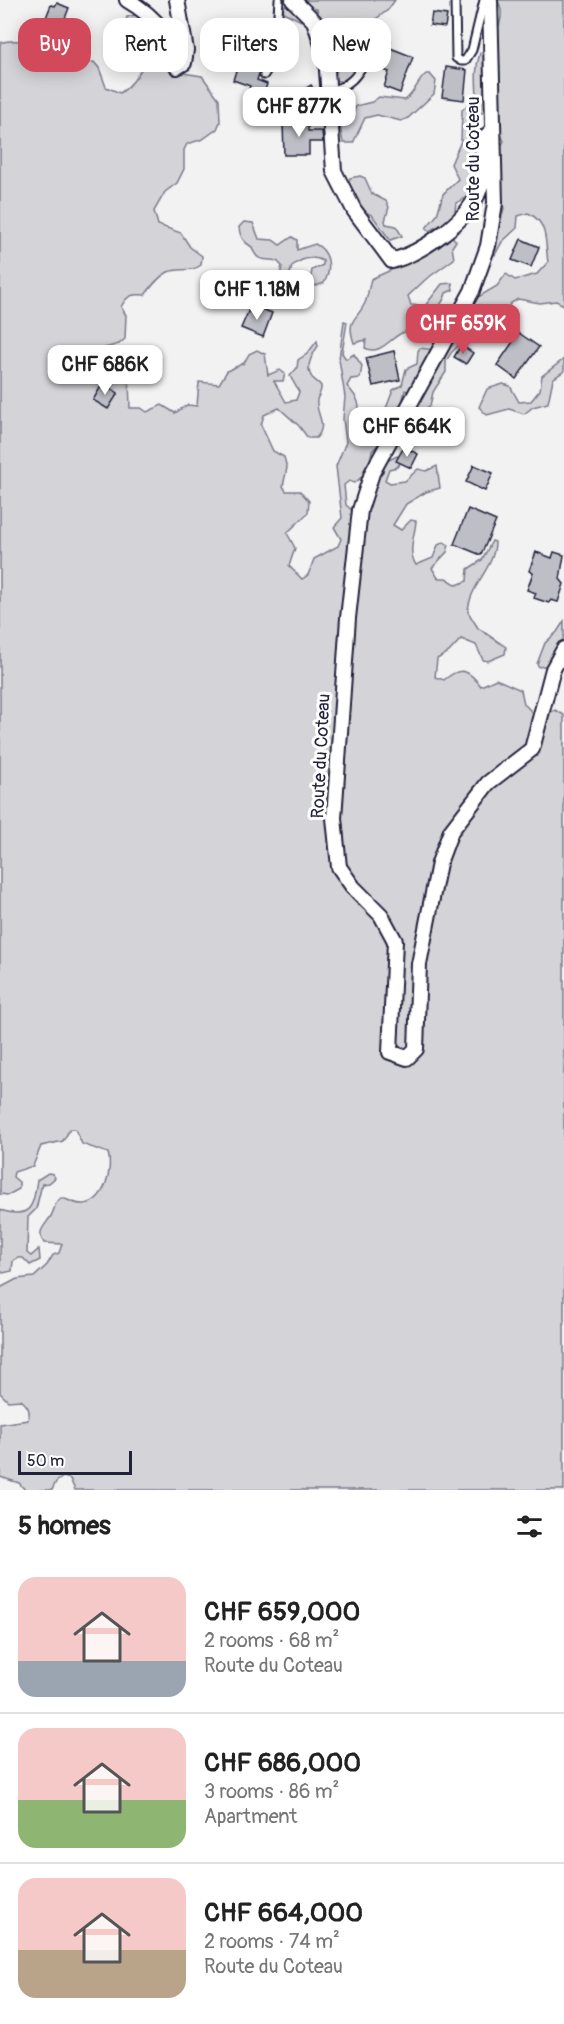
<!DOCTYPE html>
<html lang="en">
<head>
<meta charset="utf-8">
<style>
	body { margin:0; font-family:Pangolin,sans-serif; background:#f2f2f2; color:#222; height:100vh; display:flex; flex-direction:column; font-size:22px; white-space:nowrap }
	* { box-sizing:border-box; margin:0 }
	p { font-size:20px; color:#767676 }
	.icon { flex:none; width:33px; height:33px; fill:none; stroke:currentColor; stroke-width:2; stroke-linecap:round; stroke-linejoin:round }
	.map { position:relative; height:1490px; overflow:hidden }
	.panel { display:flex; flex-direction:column; background:#fff; flex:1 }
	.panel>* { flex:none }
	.guide { position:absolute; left:18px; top:18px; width:528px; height:54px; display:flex; gap:12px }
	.scale { position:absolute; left:18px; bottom:15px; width:114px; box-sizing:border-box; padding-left:6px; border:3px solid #22223b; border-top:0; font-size:16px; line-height:21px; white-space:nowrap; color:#22223b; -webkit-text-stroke:4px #fff; paint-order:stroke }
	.price { position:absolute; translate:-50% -51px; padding:0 14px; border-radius:12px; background:#fff; color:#222; font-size:20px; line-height:39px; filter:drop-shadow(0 2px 3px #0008) }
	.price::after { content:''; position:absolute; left:50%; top:36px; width:18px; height:14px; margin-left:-9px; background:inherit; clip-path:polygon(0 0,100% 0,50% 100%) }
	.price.current { background:#d1495b; color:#fff }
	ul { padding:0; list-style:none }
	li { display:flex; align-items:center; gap:18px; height:150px; padding:0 18px }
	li+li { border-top:2px solid #e0e0e0 }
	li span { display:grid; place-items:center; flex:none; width:168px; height:120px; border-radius:18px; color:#555 }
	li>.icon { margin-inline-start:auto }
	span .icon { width:72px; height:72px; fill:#fffc; stroke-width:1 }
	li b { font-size:26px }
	h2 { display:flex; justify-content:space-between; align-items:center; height:72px; padding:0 18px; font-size:26px }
	.pill { padding:0 21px; border-radius:18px; background:#fff; box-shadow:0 3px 15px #0003; font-size:21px; line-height:54px }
	.pill.current { background:#d1495b; color:#fff }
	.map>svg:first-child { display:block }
</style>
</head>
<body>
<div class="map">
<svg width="564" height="1490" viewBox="0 0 564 1490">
	<rect width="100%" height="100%" fill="#f2f2f3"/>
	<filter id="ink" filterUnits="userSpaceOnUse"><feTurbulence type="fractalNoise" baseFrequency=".0167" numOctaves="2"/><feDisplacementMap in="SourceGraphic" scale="12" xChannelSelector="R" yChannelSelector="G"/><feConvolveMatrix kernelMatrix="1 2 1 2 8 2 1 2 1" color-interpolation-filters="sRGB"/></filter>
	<g filter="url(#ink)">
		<!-- green -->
		<path fill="#d3d3d8" stroke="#7a7a8a" stroke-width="1.5" d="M301,0H395L388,10L373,21L357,53L350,51L348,40H345L342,47L345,63L352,65L355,72L344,83L333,79L339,66L327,34L321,32L317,9H311L307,18L301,21L285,13L283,9L287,3Z
			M497,0H564V305L556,301L540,303L518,299L511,303L499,320L467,337L451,353L446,361V372L433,392L430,406L423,410L417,407L415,395L405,390L402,404L386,428L383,440L372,451C369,464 367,475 354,483L349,481L344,485L346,505L354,512L377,475L383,472L385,462L397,456L401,462L397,467L389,469L385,480L390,483L405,481L418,469L426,471L437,466L440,488L426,492L406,504L393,525L401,530L411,520L416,521C415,535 407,552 416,565L433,558L438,545L444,542L449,545L447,552L432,568L438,578H446L457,585L467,581L468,569L482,560L492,541L495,542C495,568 469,585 468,612L478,628L506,647L505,654L488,661L483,660L476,645L461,639L449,652L437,659L435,677L444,680C462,665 469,671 481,686L496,679L521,690L524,704L533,713L545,715L555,710L564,715V1490H75L70,1479L63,1477L56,1482L52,1490H25L19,1483L0,1477V1424L28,1420C31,1410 28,1406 21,1400L8,1401L0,1393V1288L17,1279L34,1277L47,1265L53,1255L59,1253L62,1244L44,1243C36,1231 45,1226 51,1216C55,1209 54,1203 61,1198C69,1199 75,1205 84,1204C105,1202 113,1169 108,1153L82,1144L75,1129H70L63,1141L41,1146L33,1166L14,1172L13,1177L19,1182V1189L8,1195L0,1194V43C11,39 19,42 30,40L39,50L45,47L51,48L57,61L68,59L79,67L86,63L94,62L99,68L106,87L120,93C132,86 138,74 145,63L142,28L126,20L127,17L139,14L160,31L175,68L183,73L202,76L219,99L220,122L217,129L203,139L187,144L184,150V169L177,183L165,192L154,211L158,225L181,233L190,247L202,256L201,265C191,273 179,267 168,272C158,277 151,287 145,295C132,294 127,295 121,307L126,315L125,339L119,344L101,349L99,356L108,365L115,366L124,353L130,354L136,368L129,378L130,408H141L147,412L162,405L175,413L187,405L197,406L199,382L219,384L227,371L244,363L249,354L257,350L265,354L268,375L280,370L285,374L283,381H274L286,402L296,400L299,392L290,376L297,368L298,360L307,354L317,341L318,346C313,354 305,366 311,376C313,380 318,381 321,386C322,392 318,395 317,400C315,415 329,424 316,438H308L299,426L279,408L264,415L261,425L273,451L284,457L287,468L283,486L286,491H300L309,501L308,513L287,533L295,548L289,566L302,579L308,575L314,559L338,546L341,539L334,527L342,518L336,466L346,442L343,419L345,397L339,359L344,321L347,322L342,353L346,359L354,354L362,366L360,378L351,379L347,386C359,399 361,404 358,424L371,431L387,406L393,390L402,385L406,369L417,364L418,351L420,348L436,350L468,303L497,286L506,274L515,280L537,274L548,262C545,245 549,222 528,213L518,216L517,228L502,242L495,255L492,253L504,208L499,195L501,169L498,152L504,141L487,107L480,115L477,167L470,196L456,203L454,218L429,231L426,228L437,215L443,194L458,179L451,164L461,141L462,110L477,96C476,80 475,68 480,53L488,49C495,34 508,16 497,0Z
			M426,74H430L436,81L434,94L408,118L401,121L377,115L365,118L353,143H343L340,125L342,119H351L356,106L372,102L379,97L405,100C415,93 417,81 426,74Z
			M360,176L365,178L372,194L386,201L389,207L385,221L386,224L396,226L402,236L390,240L372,215L360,210L348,183L350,178Z
			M244,222L253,223L259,239L273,240L280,245L292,237L297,240V250L315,244C330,251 332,269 324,283L316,286L310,282L312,270L323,265V261C312,255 301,259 292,266C288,287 274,290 261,303L252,302V296L267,292V280L280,276L282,266L277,261C264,258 257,263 252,247C244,242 240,238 239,227Z
			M450,234L456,241L452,247L454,259L425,280L408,296L411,305L425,306L442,284L452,283L453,290L446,293C444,303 437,306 435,315L441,322L440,326C429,329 409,330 402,333C390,338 380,356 365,348L366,340L354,343C346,318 356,322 365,303C368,296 369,286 371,279L411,261Z
			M564,359V371L553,379L548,403L533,407L524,414L509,409L487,415L479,407L487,389L503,384L510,386L519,402L531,401L540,390L542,376Z
			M564,621V637L548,665L539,667L537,664L545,643L557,632Z
			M48,1173L53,1174L55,1178L49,1183L42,1184L36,1209L28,1217L27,1253L31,1256L39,1249L40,1260L30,1265L23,1258H17L13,1261L12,1271L3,1273L0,1270V1210C33,1220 33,1204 37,1180Z"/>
		<!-- building -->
		<path fill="#bebec6" stroke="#22223b" stroke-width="1.5" d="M57,3L69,8L62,26L45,20L51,5L55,6Z
			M432,13L447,15L445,27L430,25Z
			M121,23L144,31L136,55L113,47Z
			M246,40L268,47L257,80L267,84L262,100L247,95L250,86L233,80Z
			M388,47L413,57L400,93L384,87L389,72L379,68Z
			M446,67L467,70L464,100L442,97Z
			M311,85L317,95L303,104L297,94Z
			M308,122V131H322L323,142H309V155H284L283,123Z
			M521,239L539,247L531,267L512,260Z
			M251,305L272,313L263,337L241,328Z
			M519,333L539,347L516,379L497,365Z
			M461,345L473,353L466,364L454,357Z
			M394,351L400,380L373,386L366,358Z
			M103,383L118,393L108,409L93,400Z
			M404,447L418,454L411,468L396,461Z
			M474,465L493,473L485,491L466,482Z
			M468,509L496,521L481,555L454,544Z
			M536,552L552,558L554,552L564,555L560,579L564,584L558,602L551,600L549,603L534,598L536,593L527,590L533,573L529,571Z"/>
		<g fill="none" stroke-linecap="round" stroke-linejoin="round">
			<!-- lane casing -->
			<g stroke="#22223b" stroke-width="11">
				<path id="lane" d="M455,0L456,58L461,61H465L472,50L484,0
					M264,75L275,57L279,0
					M330,90C365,85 361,50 386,42"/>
			</g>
			<!-- street casing -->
			<g stroke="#22223b" stroke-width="18">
				<path id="street" d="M127,0C153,15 173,37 177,67L184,63L186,50L177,0
					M293,0L314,21L326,56L334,171L354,210L392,261C421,253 468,221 479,191C485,175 483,157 482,140L493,130
					M490,0L495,203L488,246L472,291L372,473L360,510L348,618L334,818L339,867L353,887L381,915L395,941L390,1052L407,1058L416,1049L419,964L439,863L451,831L488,783L532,749L553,669L564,649"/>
			</g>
			<!-- lane -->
			<use href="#lane" stroke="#fff" stroke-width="7"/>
			<!-- street -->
			<use href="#street" stroke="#fff" stroke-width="14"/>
		</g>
	</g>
	<g text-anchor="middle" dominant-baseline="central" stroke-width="6" stroke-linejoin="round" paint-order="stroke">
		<!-- street labels -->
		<g font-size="18" fill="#22223b" stroke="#fff">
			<text transform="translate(473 159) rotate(-90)">Route du Coteau</text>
			<text transform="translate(321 756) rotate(-87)">Route du Coteau</text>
		</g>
	</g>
</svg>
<div class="scale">50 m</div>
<b class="price" style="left:299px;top:138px">CHF 877K</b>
<b class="price" style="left:257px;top:321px">CHF 1.18M</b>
<b class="price current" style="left:463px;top:355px">CHF 659K</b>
<b class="price" style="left:105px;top:396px">CHF 686K</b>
<b class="price" style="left:407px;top:458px">CHF 664K</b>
<div class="guide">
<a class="pill current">Buy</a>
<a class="pill">Rent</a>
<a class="pill">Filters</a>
<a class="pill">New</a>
</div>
</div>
<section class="panel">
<h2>5 homes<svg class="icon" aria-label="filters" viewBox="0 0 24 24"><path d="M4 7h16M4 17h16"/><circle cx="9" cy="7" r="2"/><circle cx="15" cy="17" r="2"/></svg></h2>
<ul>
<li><span style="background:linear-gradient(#f6c9c9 70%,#9aa5b1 0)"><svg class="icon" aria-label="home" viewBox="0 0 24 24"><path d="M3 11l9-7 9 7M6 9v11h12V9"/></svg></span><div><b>CHF 659,000</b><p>2 rooms · 68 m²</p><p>Route du Coteau</p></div></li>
<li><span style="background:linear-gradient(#f6c9c9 60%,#8fb573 0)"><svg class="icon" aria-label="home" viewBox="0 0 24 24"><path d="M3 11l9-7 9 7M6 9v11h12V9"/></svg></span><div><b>CHF 686,000</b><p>3 rooms · 86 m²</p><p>Apartment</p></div></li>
<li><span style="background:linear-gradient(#f6c9c9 60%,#b9a48a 0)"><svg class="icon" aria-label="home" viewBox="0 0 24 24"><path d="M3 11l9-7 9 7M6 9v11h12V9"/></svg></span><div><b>CHF 664,000</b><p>2 rooms · 74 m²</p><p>Route du Coteau</p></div></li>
</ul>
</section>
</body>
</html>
